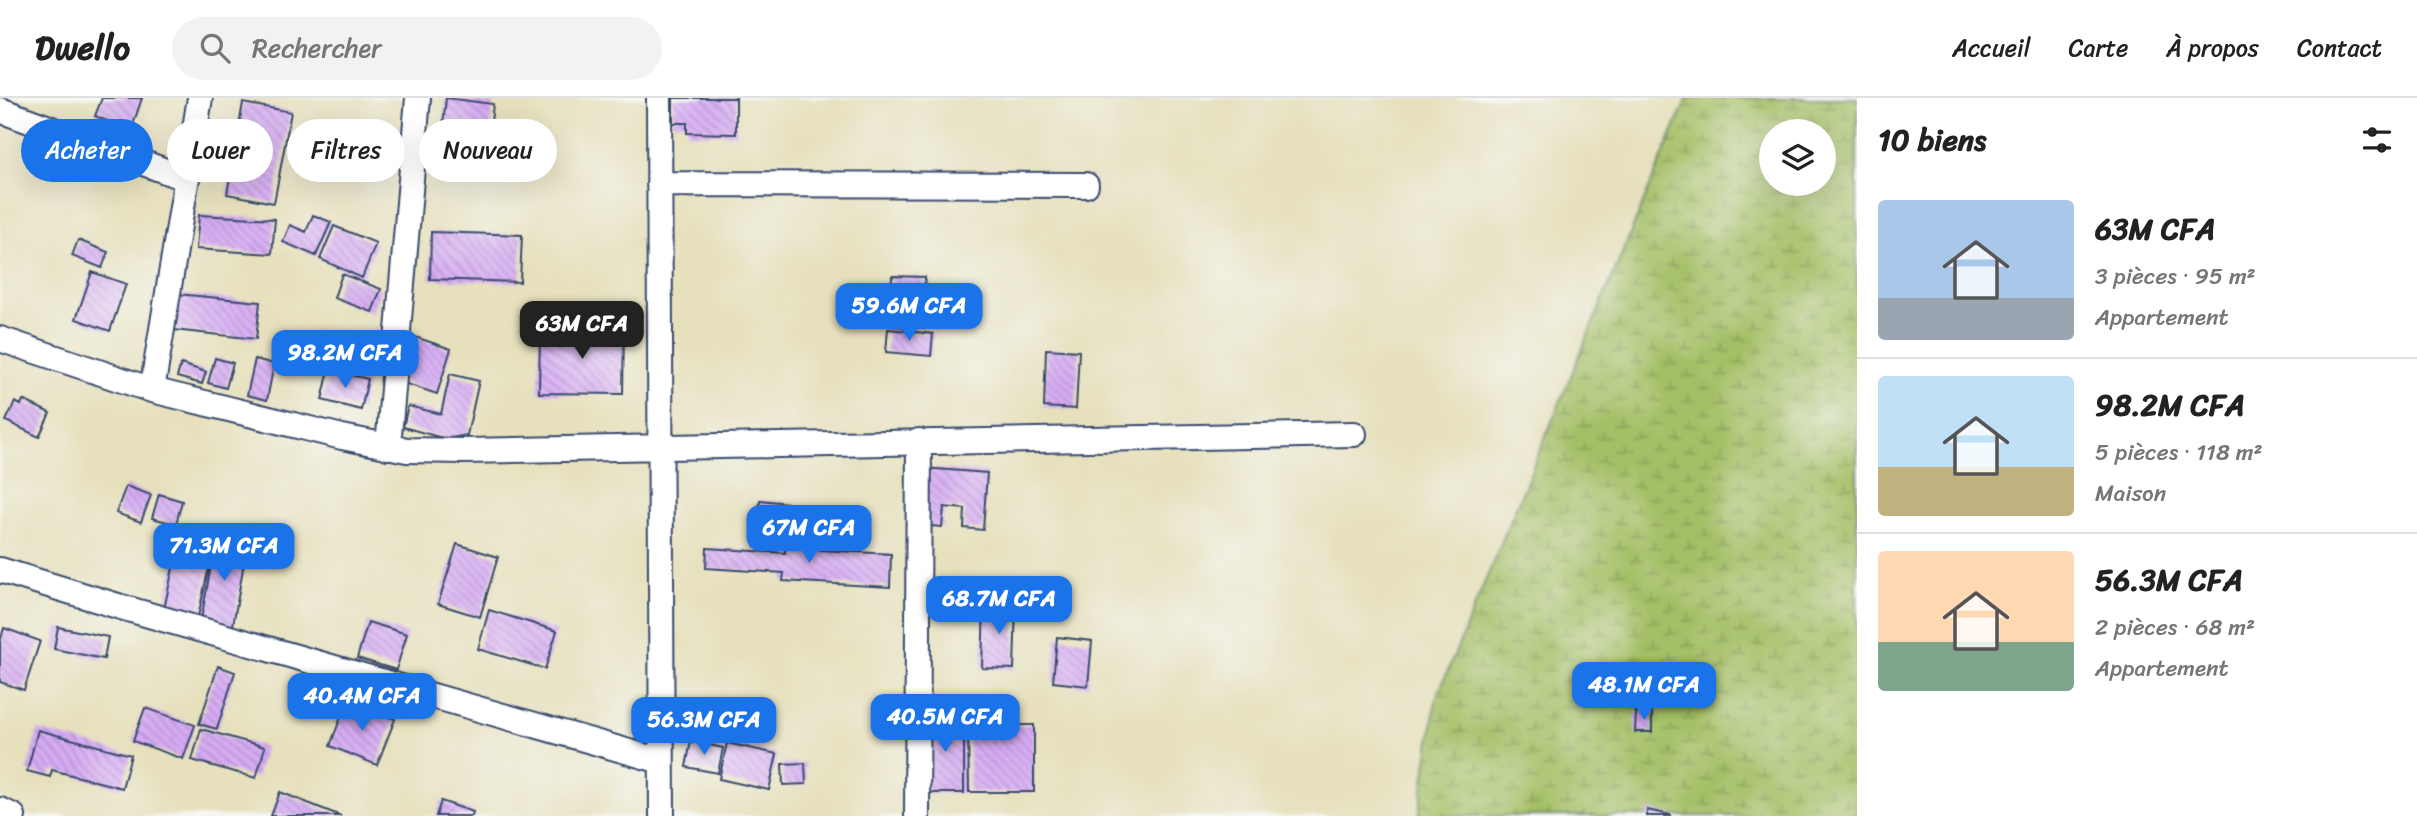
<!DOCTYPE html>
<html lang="fr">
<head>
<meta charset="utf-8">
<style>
	body { margin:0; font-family:Sriracha,sans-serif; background:#f2f2f2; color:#222; height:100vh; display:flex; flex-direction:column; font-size:26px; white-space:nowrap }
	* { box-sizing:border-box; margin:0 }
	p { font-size:23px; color:#767676 }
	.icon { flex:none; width:38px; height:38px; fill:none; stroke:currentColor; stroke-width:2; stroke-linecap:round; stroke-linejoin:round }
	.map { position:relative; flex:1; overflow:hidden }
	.panel { display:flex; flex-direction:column; background:#fff; width:560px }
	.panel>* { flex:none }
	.guide { position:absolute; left:21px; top:21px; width:665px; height:63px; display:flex; gap:14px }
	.controls { position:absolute; left:1759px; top:21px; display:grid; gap:14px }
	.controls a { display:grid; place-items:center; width:77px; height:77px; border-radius:50%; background:#fff; box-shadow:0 7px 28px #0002; font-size:35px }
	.price { position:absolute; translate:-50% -60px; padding:0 16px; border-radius:14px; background:#1a73e8; color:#fff; font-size:23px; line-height:46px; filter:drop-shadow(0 2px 4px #0008) }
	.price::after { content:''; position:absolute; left:50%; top:42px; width:21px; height:16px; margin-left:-10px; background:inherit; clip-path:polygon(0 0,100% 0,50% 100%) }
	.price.on { background:#222; color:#fff }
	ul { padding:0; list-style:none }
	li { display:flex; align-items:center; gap:21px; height:175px; padding:0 21px }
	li+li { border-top:2px solid #e0e0e0 }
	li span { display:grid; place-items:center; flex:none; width:196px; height:140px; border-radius:7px; color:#555 }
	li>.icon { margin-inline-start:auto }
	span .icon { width:84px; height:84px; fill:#fffc; stroke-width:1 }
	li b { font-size:30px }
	h2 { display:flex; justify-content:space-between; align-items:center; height:84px; padding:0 21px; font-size:30px }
	.pill { padding:0 24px; border-radius:32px; background:#fff; box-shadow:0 7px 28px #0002; font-size:24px; line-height:63px }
	.pill.on { background:#1a73e8; color:#fff }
	header { display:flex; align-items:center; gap:42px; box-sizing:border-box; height:98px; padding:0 35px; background:#fff; border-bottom:2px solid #e0e0e0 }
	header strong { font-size:33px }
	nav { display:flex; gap:38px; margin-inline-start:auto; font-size:24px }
	.search { width:490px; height:63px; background:#f2f2f2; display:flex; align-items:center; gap:18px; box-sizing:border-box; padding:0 24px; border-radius:38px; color:#767676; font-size:26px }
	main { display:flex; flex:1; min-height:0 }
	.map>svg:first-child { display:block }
</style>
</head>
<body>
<header>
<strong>Dwello</strong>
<div class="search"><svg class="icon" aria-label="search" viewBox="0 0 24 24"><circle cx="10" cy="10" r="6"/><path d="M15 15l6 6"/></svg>Rechercher</div>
<nav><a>Accueil</a><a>Carte</a><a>À propos</a><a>Contact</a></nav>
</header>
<main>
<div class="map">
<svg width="1857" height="718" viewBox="0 0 1857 718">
	<defs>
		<pattern id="wetland-marsh" width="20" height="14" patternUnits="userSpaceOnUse" patternTransform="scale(1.75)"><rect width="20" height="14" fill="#a4bf65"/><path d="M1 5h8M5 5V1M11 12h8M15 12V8" fill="none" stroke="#859c56"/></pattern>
		<pattern id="building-back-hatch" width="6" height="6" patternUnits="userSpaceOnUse" patternTransform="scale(1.75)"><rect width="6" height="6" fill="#d7acf4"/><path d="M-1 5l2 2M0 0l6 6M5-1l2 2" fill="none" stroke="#ae8cc9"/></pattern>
	</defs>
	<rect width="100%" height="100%" fill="#f6f6f2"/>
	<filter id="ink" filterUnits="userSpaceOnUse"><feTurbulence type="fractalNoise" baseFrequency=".0143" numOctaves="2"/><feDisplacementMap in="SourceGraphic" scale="14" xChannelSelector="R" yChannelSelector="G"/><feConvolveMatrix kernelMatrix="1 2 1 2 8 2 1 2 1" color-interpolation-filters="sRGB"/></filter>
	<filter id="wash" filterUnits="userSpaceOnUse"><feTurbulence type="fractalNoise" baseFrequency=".00686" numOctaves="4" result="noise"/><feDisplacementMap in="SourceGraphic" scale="28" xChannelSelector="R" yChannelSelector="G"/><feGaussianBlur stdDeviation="1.57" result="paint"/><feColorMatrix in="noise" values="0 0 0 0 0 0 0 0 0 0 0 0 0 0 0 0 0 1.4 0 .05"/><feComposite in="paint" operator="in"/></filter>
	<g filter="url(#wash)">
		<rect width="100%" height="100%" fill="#e6e0bc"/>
		<!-- wetland -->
		<path fill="url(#wetland-marsh)" stroke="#607762" stroke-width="2" fill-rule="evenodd" d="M1687,0H1857V718H1419L1436,601ZM1771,33H1824V86H1771Z"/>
		<g id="blocks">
			<!-- building -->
			<path fill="url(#building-back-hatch)" d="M102,0H142L131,33L95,18Z
				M446,0L493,6L486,69L439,64Z
				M673,0H736V36L687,35V25H673Z
				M243,5L291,14L274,105L227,96Z
				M199,117L275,121L272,156L196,151Z
				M313,117L331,124L316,158L283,144L290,127L306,134Z
				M334,128L376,145L362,180L320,161Z
				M431,134L522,137L520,184L430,181Z
				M78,142L108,154L102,170L72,158Z
				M92,174L126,186L110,233L76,221Z
				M342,176L381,191L372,214L334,200Z
				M892,178L925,179L923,229L890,228Z
				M177,196L260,204L256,241L174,232Z
				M540,230L624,231L623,296L539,295Z
				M888,231L933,236L931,258L886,254Z
				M415,239L451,251L437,296L401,284Z
				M1046,251L1079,253L1076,311L1044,309Z
				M215,260L233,265L226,290L208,285Z
				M255,261L274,266L267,302L247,297Z
				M181,266L206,274L202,286L177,279Z
				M329,272L368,281L361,312L322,302Z
				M450,276L479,283L467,337L446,341L403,329L408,308L441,316Z
				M23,302L50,315L39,339L6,323L15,304L21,307Z
				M923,370L987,375L983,432L964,430L965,411L944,409L942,429L919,427Z
				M126,388L151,397L141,424L116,415Z
				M159,396L182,403L176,426L152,420Z
				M760,402L787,405L782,450L755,448Z
				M182,429L216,436L198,519L164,511Z
				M217,436L248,442L232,533L200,527Z
				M457,446L498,459L480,519L438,506Z
				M707,450L785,455V450L891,456L890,489L783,483L784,475L706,470Z
				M984,505L1016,507L1014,571L982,570Z
				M489,512L557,533L545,571L478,551Z
				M368,524L407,536L396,572L357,560Z
				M58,529L108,539L104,561L54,551Z
				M4,530L40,543L24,592L0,584V544Z
				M1057,539L1092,543L1088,588L1053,584Z
				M218,568L235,574L217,631L199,626Z
				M347,603L395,621L377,667L330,648Z
				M145,610L195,627L183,661L133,643Z
				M1636,614H1652V634H1635Z
				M927,618H964V695H927Z
				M968,627H1034V694H969Z
				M201,631L265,649L256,680L192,662Z
				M38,632L131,657L122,690L52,672L50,679L27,673Z
				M691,643L723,650L718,675L686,669Z
				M727,645L777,656L769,692L719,681Z
				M805,665L806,686L783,687L782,666Z
				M280,694L341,718H271Z
				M441,703L473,714L472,718H436Z
				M1647,712L1671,717V718H1647Z"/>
		</g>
	</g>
	<g filter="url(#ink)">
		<use href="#blocks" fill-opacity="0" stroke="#394a6c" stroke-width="2"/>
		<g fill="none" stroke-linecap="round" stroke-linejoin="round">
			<!-- minor casing -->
			<g stroke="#394a6c" stroke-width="28">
				<path id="minor" d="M659,0L662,718
					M0,12L187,81
					M659,86L1086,87
					M0,241L152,292L342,339L407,352L464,353L1354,336
					M152,292L200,0
					M388,349L418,0
					M0,472L121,509L661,663
					M0,712L13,718
					M917,718L919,343"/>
			</g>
			<!-- minor -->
			<use href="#minor" stroke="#fff" stroke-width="24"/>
		</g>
	</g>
</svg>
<div class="controls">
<a><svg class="icon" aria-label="layers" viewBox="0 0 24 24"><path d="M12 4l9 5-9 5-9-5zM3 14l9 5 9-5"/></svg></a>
</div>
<b class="price" style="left:909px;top:245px">59.6M CFA</b>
<b class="price on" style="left:582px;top:263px">63M CFA</b>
<b class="price" style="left:345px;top:292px">98.2M CFA</b>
<b class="price" style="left:809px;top:467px">67M CFA</b>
<b class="price" style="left:224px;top:485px">71.3M CFA</b>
<b class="price" style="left:999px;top:538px">68.7M CFA</b>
<b class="price" style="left:1644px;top:624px">48.1M CFA</b>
<b class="price" style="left:362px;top:635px">40.4M CFA</b>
<b class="price" style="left:945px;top:656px">40.5M CFA</b>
<b class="price" style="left:704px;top:659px">56.3M CFA</b>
<div class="guide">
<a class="pill on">Acheter</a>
<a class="pill">Louer</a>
<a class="pill">Filtres</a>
<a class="pill">Nouveau</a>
</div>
</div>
<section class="panel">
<h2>10 biens<svg class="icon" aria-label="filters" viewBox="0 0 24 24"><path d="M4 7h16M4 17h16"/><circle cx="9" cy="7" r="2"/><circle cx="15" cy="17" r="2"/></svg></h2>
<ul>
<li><span style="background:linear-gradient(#a9c7e8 70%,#9aa5b1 0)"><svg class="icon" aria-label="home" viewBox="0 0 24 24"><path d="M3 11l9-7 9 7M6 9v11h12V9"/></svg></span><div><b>63M CFA</b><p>3 pièces · 95 m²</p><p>Appartement</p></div></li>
<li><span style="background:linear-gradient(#bfe0f5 65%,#c2b280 0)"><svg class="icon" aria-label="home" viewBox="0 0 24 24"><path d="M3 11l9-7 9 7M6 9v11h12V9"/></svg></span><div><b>98.2M CFA</b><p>5 pièces · 118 m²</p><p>Maison</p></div></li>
<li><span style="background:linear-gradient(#ffd9b3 65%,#7fa58c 0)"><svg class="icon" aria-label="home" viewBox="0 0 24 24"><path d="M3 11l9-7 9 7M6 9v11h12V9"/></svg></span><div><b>56.3M CFA</b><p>2 pièces · 68 m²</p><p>Appartement</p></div></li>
</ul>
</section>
</main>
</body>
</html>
